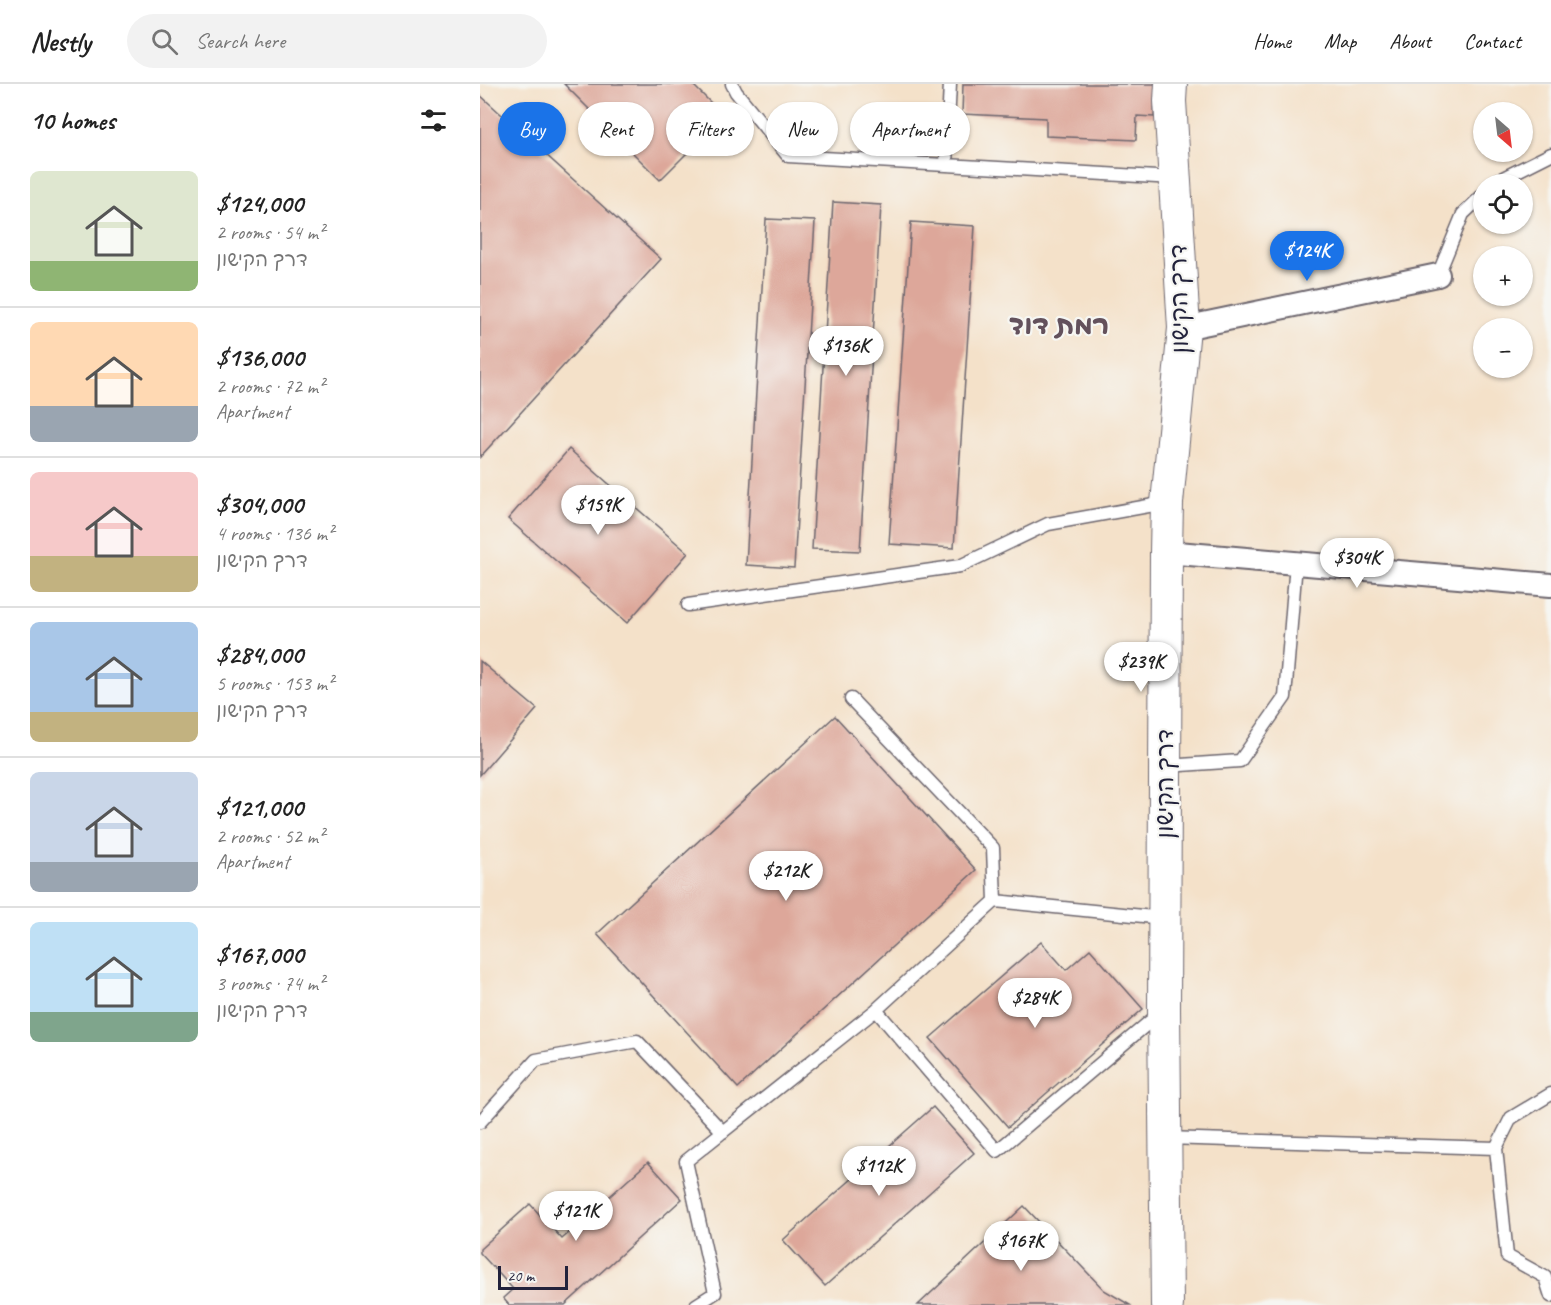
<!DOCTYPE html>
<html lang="en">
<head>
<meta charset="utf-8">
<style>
	body { margin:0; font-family:Caveat,"Playpen Sans Hebrew",sans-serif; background:#f2f2f2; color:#222; height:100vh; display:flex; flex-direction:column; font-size:22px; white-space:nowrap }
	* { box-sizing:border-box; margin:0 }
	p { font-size:20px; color:#767676 }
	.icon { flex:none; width:33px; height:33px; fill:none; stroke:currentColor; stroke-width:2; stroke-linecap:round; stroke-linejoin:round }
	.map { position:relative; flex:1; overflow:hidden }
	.panel { display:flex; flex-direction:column; background:#fff; width:480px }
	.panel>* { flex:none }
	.banner { position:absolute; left:18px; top:18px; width:570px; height:54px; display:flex; gap:12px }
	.needle { width:39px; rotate:152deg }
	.buttons { position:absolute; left:993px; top:18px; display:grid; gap:12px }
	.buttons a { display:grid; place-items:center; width:60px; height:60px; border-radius:50%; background:#fff; box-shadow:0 2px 4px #0004; font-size:30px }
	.scale { position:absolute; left:18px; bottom:15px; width:70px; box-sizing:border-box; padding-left:6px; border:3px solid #22223b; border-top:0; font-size:16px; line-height:21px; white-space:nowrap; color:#22223b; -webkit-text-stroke:4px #f6f6f2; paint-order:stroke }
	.price { position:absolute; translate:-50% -51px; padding:0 14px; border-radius:21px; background:#fff; color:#222; font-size:20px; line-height:39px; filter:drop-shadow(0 2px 3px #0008) }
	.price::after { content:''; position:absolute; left:50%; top:36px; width:18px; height:14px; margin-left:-9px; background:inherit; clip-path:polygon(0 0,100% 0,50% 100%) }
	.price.active { background:#1a73e8; color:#fff }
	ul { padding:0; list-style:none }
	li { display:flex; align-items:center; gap:18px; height:150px; padding:0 30px }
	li+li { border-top:2px solid #e0e0e0 }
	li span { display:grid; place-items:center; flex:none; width:168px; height:120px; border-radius:9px; color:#555 }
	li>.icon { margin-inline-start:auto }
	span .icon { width:72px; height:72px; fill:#fffc; stroke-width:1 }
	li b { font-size:26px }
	h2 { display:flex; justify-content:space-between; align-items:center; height:72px; padding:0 30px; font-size:26px }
	.pill { padding:0 21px; border-radius:27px; background:#fff; box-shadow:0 2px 4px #0004; font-size:21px; line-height:54px }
	.pill.active { background:#1a73e8; color:#fff }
	header { display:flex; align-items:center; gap:36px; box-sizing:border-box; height:84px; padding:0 30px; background:#fff; border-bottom:2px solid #e0e0e0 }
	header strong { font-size:28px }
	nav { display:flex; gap:33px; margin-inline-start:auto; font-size:21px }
	.search { width:420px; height:54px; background:#f2f2f2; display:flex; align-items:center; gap:15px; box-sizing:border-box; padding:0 21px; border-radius:33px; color:#767676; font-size:22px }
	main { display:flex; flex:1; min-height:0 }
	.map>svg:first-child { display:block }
</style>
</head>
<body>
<header>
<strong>Nestly</strong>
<div class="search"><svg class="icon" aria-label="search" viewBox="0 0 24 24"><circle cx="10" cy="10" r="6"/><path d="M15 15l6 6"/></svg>Search here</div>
<nav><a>Home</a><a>Map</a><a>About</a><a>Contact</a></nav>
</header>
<main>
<section class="panel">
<h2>10 homes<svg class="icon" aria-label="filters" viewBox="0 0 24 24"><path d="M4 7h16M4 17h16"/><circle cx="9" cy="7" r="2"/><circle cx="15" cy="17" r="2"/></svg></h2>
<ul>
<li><span style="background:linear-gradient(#dfe7d0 75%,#8fb573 0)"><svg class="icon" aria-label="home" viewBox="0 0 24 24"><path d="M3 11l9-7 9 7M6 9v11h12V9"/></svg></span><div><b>$124,000</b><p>2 rooms · 54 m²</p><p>דרך הקישון</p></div></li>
<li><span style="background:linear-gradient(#ffd9b3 70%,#9aa5b1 0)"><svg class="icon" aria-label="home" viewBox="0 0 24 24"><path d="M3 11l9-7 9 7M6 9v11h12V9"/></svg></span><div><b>$136,000</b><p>2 rooms · 72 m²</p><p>Apartment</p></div></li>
<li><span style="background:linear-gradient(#f6c9c9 70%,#c2b280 0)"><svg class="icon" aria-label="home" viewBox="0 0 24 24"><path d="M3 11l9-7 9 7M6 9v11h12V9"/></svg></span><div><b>$304,000</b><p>4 rooms · 136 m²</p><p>דרך הקישון</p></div></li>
<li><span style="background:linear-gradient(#a9c7e8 75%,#c2b280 0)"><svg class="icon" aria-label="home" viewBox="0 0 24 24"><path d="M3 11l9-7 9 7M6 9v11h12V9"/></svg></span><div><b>$284,000</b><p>5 rooms · 153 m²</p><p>דרך הקישון</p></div></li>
<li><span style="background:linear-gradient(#c9d6e8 75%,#9aa5b1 0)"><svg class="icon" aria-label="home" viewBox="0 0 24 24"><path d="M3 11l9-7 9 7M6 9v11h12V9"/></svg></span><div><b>$121,000</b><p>2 rooms · 52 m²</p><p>Apartment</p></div></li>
<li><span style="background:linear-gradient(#bfe0f5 75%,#7fa58c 0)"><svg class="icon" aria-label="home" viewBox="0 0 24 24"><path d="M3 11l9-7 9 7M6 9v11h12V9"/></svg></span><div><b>$167,000</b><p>3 rooms · 74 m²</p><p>דרך הקישון</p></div></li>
</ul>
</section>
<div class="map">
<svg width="1071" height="1221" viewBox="0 0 1071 1221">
	<rect width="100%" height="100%" fill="#f6f6f2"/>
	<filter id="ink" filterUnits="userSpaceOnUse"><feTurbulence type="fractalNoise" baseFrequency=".0167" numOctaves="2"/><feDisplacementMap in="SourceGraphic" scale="12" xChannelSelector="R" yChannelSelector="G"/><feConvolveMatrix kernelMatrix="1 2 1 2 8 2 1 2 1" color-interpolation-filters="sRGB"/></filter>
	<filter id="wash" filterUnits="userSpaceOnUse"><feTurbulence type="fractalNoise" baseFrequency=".008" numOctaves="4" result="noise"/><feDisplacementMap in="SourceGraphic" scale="24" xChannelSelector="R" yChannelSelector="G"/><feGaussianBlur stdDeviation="1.35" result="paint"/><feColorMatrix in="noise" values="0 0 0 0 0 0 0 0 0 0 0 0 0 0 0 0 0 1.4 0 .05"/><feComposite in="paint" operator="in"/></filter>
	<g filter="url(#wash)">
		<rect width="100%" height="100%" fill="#f4e1c9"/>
		<g id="blocks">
			<!-- building -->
			<path fill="#dda79a" d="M84,0H212L244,32L180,96Z
				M483,0H675L674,33L657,32L656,56L566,52V34L482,30Z
				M0,11L181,175L0,373Z
				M353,118L401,121L380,467L332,465Z
				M286,135L335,137L314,484L266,481Z
				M431,138L495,142L474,464L409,460Z
				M89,365L208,469L147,539L28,435Z
				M0,577L57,625L0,691Z
				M355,632L496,786L258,1004L117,850Z
				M561,858L586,886L610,865L663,925L528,1043L450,954Z
				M453,1023L494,1069L345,1202L303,1156Z
				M168,1078L202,1115L85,1221H29L23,1214L33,1205L0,1169V1165L50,1120L82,1155Z
				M544,1122L624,1206L650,1221H438Z"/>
		</g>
	</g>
	<g filter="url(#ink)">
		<use href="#blocks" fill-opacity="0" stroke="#6c656d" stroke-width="1.5"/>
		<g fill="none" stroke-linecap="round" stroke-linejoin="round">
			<!-- lane casing -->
			<g stroke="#6c656d" stroke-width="15">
				<path id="lane" d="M252,0L256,8L308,72L694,94
					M466,81L470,0
					M1013,100L1017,97L1071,70
					M958,191L983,130L1004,110
					M208,521L480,482L568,440L685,419
					M371,615L513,764L515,817
					M686,682L760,677L805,613L816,479
					M396,926L517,1067L680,929
					M1071,1010L1031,1034L1016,1064L1027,1172L1065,1193L1071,1212
					M0,1038L56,976L157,957L243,1048
					M685,1054L1016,1064
					M216,1221L235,1209L206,1077L396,926L515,817L683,834"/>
			</g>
			<!-- street casing -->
			<g stroke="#6c656d" stroke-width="26">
				<path id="street" d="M704,244L958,191
					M686,468L1071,501"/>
			</g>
			<!-- secondary casing -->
			<g stroke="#6c656d" stroke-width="34">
				<path id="secondary" d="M687,1221L684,926L686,468L687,419L704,244L690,17L691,0"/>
			</g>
			<!-- lane -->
			<use href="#lane" stroke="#fff" stroke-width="12"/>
			<!-- street -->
			<use href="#street" stroke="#fff" stroke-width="22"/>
			<!-- secondary -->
			<use href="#secondary" stroke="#fff" stroke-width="32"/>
		</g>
	</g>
	<g text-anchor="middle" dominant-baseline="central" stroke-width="4.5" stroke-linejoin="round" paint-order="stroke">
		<!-- street labels -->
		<g font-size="24" fill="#22223b" stroke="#f6f6f2">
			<text transform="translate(699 215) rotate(-91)">דרך הקישון</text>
			<text transform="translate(685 700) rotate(-90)">דרך הקישון</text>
		</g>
		<!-- quarter labels -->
		<g font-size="27" font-weight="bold" fill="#63515c" stroke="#f6f6f2">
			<text x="579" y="241">רמת דוד</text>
		</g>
	</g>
</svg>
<div class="buttons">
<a><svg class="needle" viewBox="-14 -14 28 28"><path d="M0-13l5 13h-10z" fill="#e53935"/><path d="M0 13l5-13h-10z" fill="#767676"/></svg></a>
<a><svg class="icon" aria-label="locate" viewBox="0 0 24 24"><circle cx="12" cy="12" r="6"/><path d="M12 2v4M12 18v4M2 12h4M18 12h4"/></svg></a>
<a>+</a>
<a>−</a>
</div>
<div class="scale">20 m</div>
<b class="price active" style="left:827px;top:198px">$124K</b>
<b class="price" style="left:366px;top:293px">$136K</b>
<b class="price" style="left:118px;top:452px">$159K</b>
<b class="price" style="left:877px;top:505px">$304K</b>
<b class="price" style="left:661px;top:609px">$239K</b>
<b class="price" style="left:306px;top:818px">$212K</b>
<b class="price" style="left:555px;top:945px">$284K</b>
<b class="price" style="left:399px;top:1113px">$112K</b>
<b class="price" style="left:96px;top:1158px">$121K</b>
<b class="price" style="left:541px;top:1188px">$167K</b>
<div class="banner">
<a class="pill active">Buy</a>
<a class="pill">Rent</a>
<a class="pill">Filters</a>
<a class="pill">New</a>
<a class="pill">Apartment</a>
</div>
</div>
</main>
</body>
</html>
